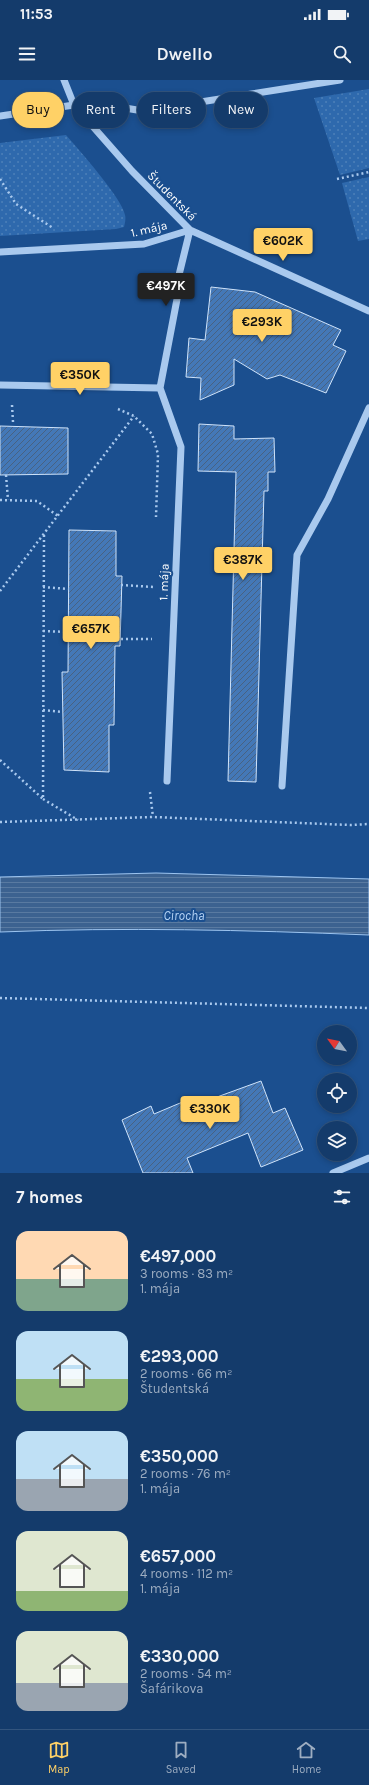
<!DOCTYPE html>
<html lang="en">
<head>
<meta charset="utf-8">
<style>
	body { margin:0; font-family:Karla,sans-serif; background:#1d4271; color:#f1f3f6; height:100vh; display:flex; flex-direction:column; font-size:15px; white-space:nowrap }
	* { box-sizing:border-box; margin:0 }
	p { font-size:13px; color:#9dadc1 }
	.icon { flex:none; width:22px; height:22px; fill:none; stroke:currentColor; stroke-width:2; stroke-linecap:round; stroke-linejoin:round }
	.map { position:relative; height:1093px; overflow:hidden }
	.details { display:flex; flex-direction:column; background:#143b6b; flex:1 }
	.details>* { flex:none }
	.guide { position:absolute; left:12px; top:12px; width:345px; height:36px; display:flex; gap:8px }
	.needle { width:26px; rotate:303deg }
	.fabs { position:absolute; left:317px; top:945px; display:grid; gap:8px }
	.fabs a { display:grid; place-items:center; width:40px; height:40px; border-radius:50%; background:#143b6b; box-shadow:0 2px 6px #0003,0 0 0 1px #33557e; font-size:20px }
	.price { position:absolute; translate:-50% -34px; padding:0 9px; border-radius:4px; background:#ffd166; color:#111; font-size:13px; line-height:26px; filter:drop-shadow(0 1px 2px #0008) }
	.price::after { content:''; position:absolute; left:50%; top:24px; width:12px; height:9px; margin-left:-6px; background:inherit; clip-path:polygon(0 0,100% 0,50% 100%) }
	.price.current { background:#222; color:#fff }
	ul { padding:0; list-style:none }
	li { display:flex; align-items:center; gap:12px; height:100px; padding:0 16px }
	li span { display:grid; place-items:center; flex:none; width:112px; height:80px; border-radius:12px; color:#555 }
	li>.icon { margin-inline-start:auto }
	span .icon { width:48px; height:48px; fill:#fffc; stroke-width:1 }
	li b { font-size:17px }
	h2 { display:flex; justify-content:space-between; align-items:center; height:48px; padding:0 16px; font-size:17px }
	.tag { padding:0 14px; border-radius:18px; background:#143b6b; box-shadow:0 2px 6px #0003,0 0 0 1px #33557e; font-size:14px; line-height:36px }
	.tag.current { background:#ffd166; color:#111 }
	.status { display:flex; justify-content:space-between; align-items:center; height:28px; padding:0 20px; background:#143b6b; direction:ltr }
	.status svg { height:11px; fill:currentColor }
	header { display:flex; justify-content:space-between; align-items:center; height:52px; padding:0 16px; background:#143b6b; font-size:18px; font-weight:600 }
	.tab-bar { display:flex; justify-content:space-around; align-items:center; height:56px; border-top:1px solid #33557e; background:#143b6b; font-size:11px; color:#9dadc1 }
	.tab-bar a { display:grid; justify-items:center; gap:2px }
	.tab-bar .current { color:#ffd166 }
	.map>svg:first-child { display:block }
</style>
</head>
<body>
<div class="status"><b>11:53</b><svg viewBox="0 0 49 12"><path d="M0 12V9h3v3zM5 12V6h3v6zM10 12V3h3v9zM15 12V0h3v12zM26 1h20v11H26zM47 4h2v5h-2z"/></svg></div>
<header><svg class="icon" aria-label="menu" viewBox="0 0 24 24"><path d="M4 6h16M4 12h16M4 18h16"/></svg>Dwello<svg class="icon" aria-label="search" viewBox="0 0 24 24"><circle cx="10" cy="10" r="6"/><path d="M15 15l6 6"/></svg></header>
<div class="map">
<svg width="369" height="1093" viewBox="0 0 369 1093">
	<defs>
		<pattern id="park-dots" width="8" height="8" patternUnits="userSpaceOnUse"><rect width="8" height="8" fill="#2e69ad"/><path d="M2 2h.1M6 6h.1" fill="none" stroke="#4d80b9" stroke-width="1.8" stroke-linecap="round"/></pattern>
		<pattern id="water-rules" width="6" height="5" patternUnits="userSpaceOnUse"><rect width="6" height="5" fill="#3c6290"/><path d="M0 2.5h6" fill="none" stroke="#597aa1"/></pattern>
		<pattern id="building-hatch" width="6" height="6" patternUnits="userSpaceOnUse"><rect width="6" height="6" fill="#4478b7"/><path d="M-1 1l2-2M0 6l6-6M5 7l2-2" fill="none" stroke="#486282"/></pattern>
	</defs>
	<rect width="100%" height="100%" fill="#1b4f8f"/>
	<!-- park -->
	<path fill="url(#park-dots)" d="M369,9V88L340,95L314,18Z
		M66,55C78,69 122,118 125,135C126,138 125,143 124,147L116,149L0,156V63Z
		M369,97V159L358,161L342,103Z"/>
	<!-- water -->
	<path fill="url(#water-rules)" stroke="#9cc4f0" d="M156,793L369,799V855C246,850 123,847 0,852V797Z"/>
	<!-- building -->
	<path fill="url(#building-hatch)" stroke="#cfe3fa" d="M211,207L255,212L341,250L333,265L346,271L326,313L280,295L267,299L234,279V305L200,320L201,298L186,297L189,258L205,260Z
		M199,344L234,346V359L274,358L275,392H268V411H264L256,702L228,701L236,392L198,391Z
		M0,346L68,348V394L0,395Z
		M69,450L116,451V496H122L120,566H115L114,645H109V692L64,690L62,592H68Z
		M261,1001L273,1033L285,1028L303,1070L261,1087L248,1053L187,1078L193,1093H143L122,1040L151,1026L154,1034L192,1018L195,1025Z"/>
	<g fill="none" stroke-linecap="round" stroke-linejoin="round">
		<!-- path -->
		<path stroke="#a9c9ee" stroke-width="2.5" stroke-dasharray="2 3" stroke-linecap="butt" d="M0,99L16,124L53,148
			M337,99L369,92
			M12,325L13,342
			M118,329L134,336L152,354L158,374L156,437
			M6,395L8,420
			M0,420L37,421L58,436
			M121,505L154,507
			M43,507L69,509
			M0,511L134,336
			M43,551L68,552
			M121,559H152
			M43,630L63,632
			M0,680L43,719L44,454
			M150,712L153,737
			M43,719L78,740
			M0,742L153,737L350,745L369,744
			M0,918L369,928"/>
		<!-- minor -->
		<path stroke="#a9c9ee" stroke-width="7" d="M64,0L74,25L132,91L190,150L369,231
			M0,36L74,25L125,28L143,31L340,0
			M0,172L144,164L190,150
			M0,305L160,308
			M167,701L181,367L160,308L178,214V199L190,150
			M282,706L297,475L328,419L369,328
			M333,1093L369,1078"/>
	</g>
	<g text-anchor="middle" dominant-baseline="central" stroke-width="4" stroke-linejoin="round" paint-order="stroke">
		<!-- street labels -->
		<g font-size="12" fill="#fff" stroke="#1b4f8f">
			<text transform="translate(172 116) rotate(45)">Študentská</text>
			<text transform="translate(149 149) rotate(-13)">1. mája</text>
			<text transform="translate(164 502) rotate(-88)">1. mája</text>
		</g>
		<!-- water labels -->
		<g font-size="13" font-style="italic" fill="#b5d3f5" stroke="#1b4f8f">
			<text x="184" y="835">Cirocha</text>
		</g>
	</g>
</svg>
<div class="fabs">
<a><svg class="needle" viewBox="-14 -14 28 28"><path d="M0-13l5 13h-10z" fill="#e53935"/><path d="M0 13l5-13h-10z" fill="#9dadc1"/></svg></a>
<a><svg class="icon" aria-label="locate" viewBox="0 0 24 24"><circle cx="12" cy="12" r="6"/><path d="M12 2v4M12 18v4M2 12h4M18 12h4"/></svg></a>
<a><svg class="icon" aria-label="layers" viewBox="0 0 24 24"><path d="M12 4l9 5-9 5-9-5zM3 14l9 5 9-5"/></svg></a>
</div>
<b class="price" style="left:283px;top:182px">€602K</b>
<b class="price current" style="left:166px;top:227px">€497K</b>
<b class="price" style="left:262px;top:263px">€293K</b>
<b class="price" style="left:80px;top:316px">€350K</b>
<b class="price" style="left:243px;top:501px">€387K</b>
<b class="price" style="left:91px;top:570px">€657K</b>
<b class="price" style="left:210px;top:1050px">€330K</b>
<div class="guide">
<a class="tag current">Buy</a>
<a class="tag">Rent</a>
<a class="tag">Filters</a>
<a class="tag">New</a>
</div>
</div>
<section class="details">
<h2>7 homes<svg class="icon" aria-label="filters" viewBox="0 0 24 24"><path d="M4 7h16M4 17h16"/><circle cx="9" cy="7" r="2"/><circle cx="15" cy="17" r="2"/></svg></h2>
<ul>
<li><span style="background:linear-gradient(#ffd9b3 60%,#7fa58c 0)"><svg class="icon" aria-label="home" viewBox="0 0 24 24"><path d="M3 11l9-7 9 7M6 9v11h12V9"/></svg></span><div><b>€497,000</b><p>3 rooms · 83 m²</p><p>1. mája</p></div></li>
<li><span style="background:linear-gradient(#bfe0f5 60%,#8fb573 0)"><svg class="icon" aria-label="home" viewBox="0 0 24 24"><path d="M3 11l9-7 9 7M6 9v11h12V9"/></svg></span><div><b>€293,000</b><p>2 rooms · 66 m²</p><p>Študentská</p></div></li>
<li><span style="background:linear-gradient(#bfe0f5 60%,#9aa5b1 0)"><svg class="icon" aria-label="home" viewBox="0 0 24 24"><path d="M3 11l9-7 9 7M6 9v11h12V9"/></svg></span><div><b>€350,000</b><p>2 rooms · 76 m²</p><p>1. mája</p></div></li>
<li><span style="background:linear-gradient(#dfe7d0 75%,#8fb573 0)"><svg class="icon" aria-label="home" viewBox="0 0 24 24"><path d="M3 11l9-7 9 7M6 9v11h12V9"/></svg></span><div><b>€657,000</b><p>4 rooms · 112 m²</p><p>1. mája</p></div></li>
<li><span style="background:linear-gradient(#dfe7d0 65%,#9aa5b1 0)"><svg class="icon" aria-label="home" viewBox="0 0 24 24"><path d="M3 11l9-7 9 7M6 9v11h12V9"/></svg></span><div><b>€330,000</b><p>2 rooms · 54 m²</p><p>Šafárikova</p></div></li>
</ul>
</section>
<nav class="tab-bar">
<a class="current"><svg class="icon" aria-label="map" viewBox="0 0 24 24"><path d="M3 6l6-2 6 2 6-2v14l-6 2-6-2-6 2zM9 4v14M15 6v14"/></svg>Map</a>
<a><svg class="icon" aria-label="saved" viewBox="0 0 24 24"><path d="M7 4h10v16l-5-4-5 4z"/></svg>Saved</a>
<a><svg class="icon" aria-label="home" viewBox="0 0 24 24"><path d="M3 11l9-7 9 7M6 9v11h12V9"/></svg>Home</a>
</nav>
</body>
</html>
